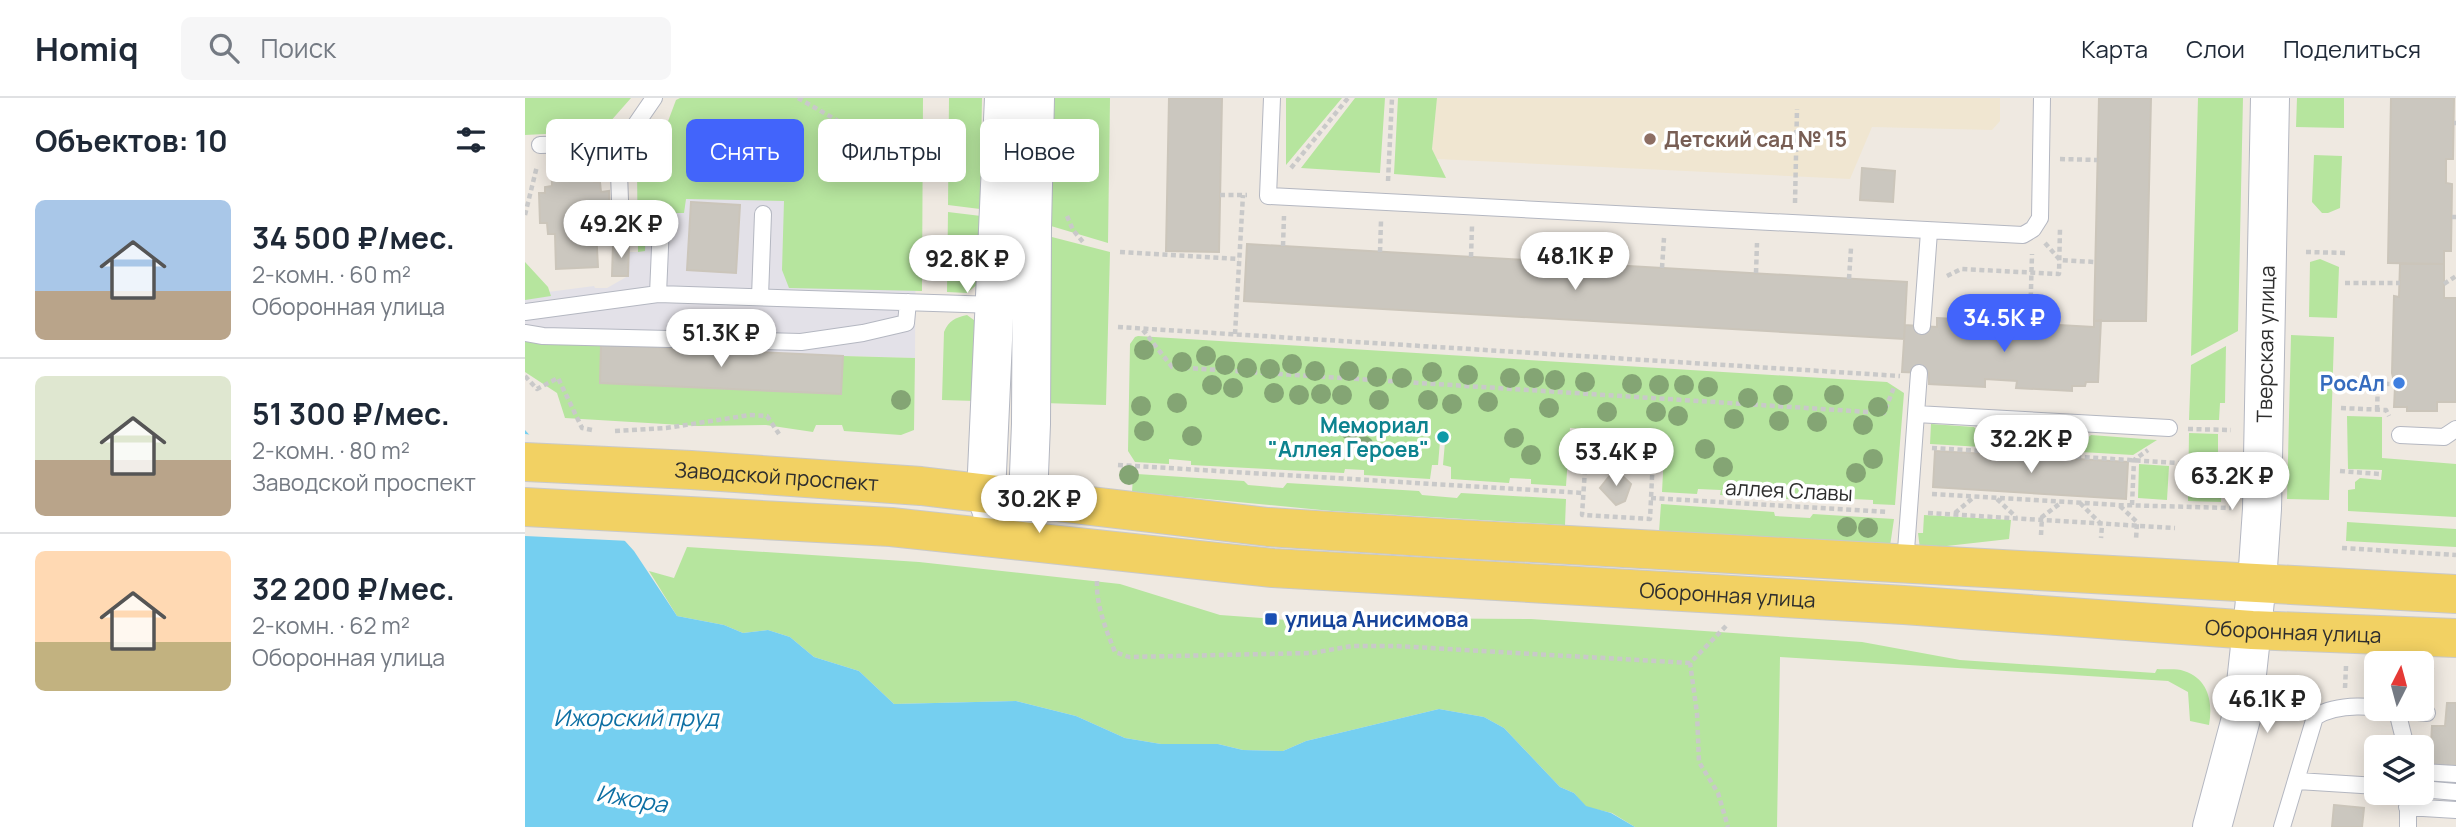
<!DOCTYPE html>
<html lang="ru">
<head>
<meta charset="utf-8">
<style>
	body { margin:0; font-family:Manrope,sans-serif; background:#f6f6f7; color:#1f2937; height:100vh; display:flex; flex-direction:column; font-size:26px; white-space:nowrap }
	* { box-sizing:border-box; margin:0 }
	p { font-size:23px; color:#747a83 }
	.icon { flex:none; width:38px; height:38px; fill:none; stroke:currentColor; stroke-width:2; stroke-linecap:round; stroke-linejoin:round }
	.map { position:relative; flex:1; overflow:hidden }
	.drawer { display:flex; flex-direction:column; background:#fff; width:525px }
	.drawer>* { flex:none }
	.hud { position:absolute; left:21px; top:21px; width:665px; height:63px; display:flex; gap:14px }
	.needle { width:46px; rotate:6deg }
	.controls { position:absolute; left:1839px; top:553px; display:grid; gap:14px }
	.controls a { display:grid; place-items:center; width:70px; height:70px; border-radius:10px; background:#fff; box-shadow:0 4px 18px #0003; font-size:35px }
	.price { position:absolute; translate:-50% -60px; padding:0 16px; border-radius:24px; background:#fff; color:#222; font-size:23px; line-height:46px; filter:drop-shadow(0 2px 4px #0008) }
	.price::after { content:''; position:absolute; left:50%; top:42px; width:21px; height:16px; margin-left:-10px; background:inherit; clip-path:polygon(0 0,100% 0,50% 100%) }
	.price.on { background:#4264fb; color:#fff }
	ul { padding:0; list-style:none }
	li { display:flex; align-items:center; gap:21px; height:175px; padding:0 35px }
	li+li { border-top:2px solid #e0e1e3 }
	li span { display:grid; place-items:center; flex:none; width:196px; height:140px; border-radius:10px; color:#555 }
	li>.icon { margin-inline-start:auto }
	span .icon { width:84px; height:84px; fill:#fffc; stroke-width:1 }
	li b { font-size:30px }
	h2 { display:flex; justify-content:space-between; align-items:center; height:84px; padding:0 35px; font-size:30px }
	.tag { padding:0 24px; border-radius:10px; background:#fff; box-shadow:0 4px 18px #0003; font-size:24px; line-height:63px }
	.tag.on { background:#4264fb; color:#fff }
	header { display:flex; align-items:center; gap:42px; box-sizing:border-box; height:98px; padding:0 35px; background:#fff; border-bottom:2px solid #e0e1e3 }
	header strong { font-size:33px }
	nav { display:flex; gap:38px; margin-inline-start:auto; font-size:24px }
	.search { width:490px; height:63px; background:#f6f6f7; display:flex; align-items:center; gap:18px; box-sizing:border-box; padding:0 24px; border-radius:10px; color:#747a83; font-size:26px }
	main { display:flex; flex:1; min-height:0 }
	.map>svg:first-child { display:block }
</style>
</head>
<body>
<header>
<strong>Homiq</strong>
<div class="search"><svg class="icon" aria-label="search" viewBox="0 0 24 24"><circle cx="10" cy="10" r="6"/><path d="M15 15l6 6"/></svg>Поиск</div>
<nav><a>Карта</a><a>Слои</a><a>Поделиться</a></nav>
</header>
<main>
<section class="drawer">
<h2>Объектов: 10<svg class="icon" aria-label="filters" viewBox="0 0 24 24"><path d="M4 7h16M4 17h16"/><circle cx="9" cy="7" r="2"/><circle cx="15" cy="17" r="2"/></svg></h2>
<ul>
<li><span style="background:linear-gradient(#a9c7e8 65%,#b9a48a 0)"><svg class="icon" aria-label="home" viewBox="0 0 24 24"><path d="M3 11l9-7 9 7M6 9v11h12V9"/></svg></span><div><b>34 500 ₽/мес.</b><p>2-комн. · 60 m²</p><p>Оборонная улица</p></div></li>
<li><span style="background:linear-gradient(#dfe7d0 60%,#b9a48a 0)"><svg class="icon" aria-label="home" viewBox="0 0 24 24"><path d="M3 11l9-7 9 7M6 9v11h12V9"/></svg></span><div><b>51 300 ₽/мес.</b><p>2-комн. · 80 m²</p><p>Заводской проспект</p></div></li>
<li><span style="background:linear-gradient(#ffd9b3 65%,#c2b280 0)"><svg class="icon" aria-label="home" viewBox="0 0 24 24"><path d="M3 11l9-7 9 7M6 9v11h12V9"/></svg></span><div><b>32 200 ₽/мес.</b><p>2-комн. · 62 m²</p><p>Оборонная улица</p></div></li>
</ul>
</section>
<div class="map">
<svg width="1931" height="729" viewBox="0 0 1931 729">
	<rect width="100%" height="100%" fill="#efe9e1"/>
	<!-- industrial -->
	<path fill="#e3e1e8" d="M112,73H391L390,260L324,258L323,299L68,291L0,242V197L69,188L70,190H82L103,178L104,154H113Z"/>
	<!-- education -->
	<path fill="#f0e6d1" d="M912,0H1475V23L1467,32L1347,29L1325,81L912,61L907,51Z"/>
	<!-- green -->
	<path fill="#b6e59e" d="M0,0H106L77,33L0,37Z
		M155,0H398L397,193L264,190L257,172L259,103L161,101L159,115H122L120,153L113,154L112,73L116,64L136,42L151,2Z
		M424,0H457L455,111L423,107Z
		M529,0H585L583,145L526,128Z
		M761,0H817L761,67Z
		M830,0H860L855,75L776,70Z
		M873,0H912L907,51L921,80L869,76Z
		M1673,0H1718L1713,233L1666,258Z
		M1772,0H1819V30L1771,29Z
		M1789,57L1817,58L1815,110L1803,115H1797L1787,104Z
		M423,114L456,118L454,185L442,195L422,194Z
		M523,138L585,154L581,307L519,305Z
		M1795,161L1814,169L1812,220L1784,219L1785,164Z
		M0,164L23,189L26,198L0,202Z
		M442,217L453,225L451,303L417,302L419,234C424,222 430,220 442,217Z
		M1766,237L1809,239L1804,402L1762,401Z
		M613,238L1362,284L1379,295L1370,407L1348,406V402L1328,401L1327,405L1195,397L1196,392L1173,391L1172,396L1137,394L1140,336L1045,330L1041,388L1006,386V381L985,380L984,385L926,381V369L918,367L920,344H923L924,334L913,333L912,342L915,343L913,367H907L905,381L839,377V372L820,371L819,375L666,367V363L644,361V366L610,364L603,353L605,246L610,239Z
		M0,242L76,247L75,285L316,296L318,258L390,260L389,332L376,337L319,333L317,327H291L288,334L241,327L173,328L40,320L32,295L0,274Z
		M1701,248L1700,305H1695L1694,322H1664L1666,267Z
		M1822,318L1857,319V360L1931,366V419L1823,413V392L1830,391V384L1835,380L1856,382L1857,372L1823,371Z
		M1406,326L1449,329L1457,339V349L1405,346Z
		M1481,331L1533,334L1542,346L1541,354L1472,350L1475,336Z
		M1664,335L1693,336V357H1698L1696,404L1663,403Z
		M1566,337L1632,342L1608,357L1556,354L1560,342Z
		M1614,366L1644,368L1642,402L1613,400Z
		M612,376L719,383L723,387L758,390L762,385L894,393L897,397L932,400L936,395L1041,401L1040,427L807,413L607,394L608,378Z
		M1136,406L1249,414L1250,418L1285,420L1288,416L1369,421L1365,448L1134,434Z
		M1399,417L1486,422L1484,441L1395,451L1393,435H1398Z
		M1822,424L1931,431V449L1821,443Z
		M162,449L394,464L595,486L695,517L803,525L845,520L1006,521L1337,544L1435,562L1630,575L1632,571C1640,572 1651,570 1659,573C1684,581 1688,605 1684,627L1665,623L1663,594L1643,583L1255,559L1252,729H1110L1087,715L1061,709L1049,695L1035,689L979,630L959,619L914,611L781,643L758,653L718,652L693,646H636L600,640L551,618L491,603L369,606L334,573L289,559L265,539L243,532L218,535L199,527L152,518L124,473L149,480Z"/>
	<!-- water -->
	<path fill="#75cff0" d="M0,332L109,453L152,518L199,527L218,535L243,532L265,539L289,559L334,573L369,606L491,603L551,618L600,640L636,646H693L718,652L758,653L781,643L914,611L959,619L979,630L1035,689L1049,695L1061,708L1086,715L1110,729H0Z"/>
	<!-- pier -->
	<path fill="#efe9e1" d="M0,336L9,337L105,443L0,438Z"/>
	<!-- building -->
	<path fill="#cbc7bf" stroke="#cbc5ba" stroke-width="2" d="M644,0H697L694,154L641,153Z
		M1574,0H1626L1621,223H1569Z
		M1866,0H1929L1928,61H1921V85L1927,86L1926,153H1919V166L1863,165Z
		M67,55L69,84H75L76,94L84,93L85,123H78V132H71L73,169L31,171L30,136H23L22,125H15L14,95H20V89L27,88L26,58Z
		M1337,70L1370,73L1368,104L1335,102Z
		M166,104L215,107L211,175L162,172Z
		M88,146H104L103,178H87Z
		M722,146L1382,184L1379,241L719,203Z
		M1875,166H1919V200H1931V304H1912V313H1882V309H1869L1870,289L1867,275L1869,198L1874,199Z
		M1412,220L1569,229V223L1576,222L1573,284H1561L1560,288H1547V293L1491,290L1492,283L1460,281V289L1404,286V275L1377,274L1380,227L1412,229Z
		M76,247L318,258L316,296L75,285Z
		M1410,353L1603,364L1601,401L1408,389Z
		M1090,371L1106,386L1100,403L1091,407L1075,390Z
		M1922,605H1931V668L1905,667L1907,628H1920Z
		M1809,707L1839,710L1837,729H1807Z"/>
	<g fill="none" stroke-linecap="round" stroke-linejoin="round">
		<!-- lane casing -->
		<g stroke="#b4b7c1" stroke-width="18">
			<path id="lane" d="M747,0L743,98L1498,137L1508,131L1515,120L1517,0
				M15,47L98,45
				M96,130L94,75L98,45L129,0
				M133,196L136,127
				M235,199L238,116
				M0,214L133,196L471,207
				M1397,228L1404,134
				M0,235L18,238L276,244L338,235L381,225L383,204
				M1391,316L1644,330
				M1875,337L1919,339L1931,331
				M1380,466L1394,275
				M1872,613L1881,649
				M1897,674L1931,676
				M1773,683L1852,688
				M1897,691L1931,694
				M1883,695V729
				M1882,709L1931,712
				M1757,729L1790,619C1820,600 1867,612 1902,615"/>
		</g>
		<!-- secondary casing -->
		<g stroke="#b4b7c1" stroke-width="40">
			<g id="secondary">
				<path d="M471,426L461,396L479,0"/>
				<path d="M475,440L503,401L506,326L507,130L510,0"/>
				<path id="s1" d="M1687,729L1718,613L1732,484L1737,411L1745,0"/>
			</g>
		</g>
		<!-- primary casing -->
		<g stroke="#c9c9c9" stroke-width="40">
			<g id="primary">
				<path id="s2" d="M0,364L166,372L396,388L743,429L916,440L1931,496"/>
				<path id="s3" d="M0,409L366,429L748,470L1379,507L1727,532L1931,540"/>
			</g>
		</g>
		<!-- path -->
		<path stroke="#c9c9c9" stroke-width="4.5" stroke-dasharray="5 3.5" stroke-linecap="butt" d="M273,0L392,68H412
			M1929,25H1931
			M1535,61L1572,62
			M766,70L823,0
			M863,83L867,0
			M695,97H722
			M1270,105L1272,11
			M0,117L12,68
			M542,118L548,132L558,144
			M1927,119H1931
			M1520,145L1535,162L1570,164
			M758,148L759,118
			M595,154L714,161
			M855,154L856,123
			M1781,154L1822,155
			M946,159L947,128
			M1044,165L1045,134
			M1137,170L1139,140
			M1231,175L1232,145
			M1422,178L1436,171L1534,176L1535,130
			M1324,181L1326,150
			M1820,185H1875
			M1919,186L1931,178
			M1505,225L1507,156
			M593,229L1375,278
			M618,232L647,269L1359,315L1369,289
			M710,236L718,97
			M0,278L12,291L33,280L57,330L67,332
			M1817,285L1869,286
			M1816,310L1861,312L1864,318
			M1852,312L1853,286
			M1663,331L1706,332
			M90,333L141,330L225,317L242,318L254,336
			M1407,350L1654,365
			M1061,356L1128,359L1125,421L1057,417Z
			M593,367L1058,395
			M1815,373L1855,376
			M1407,396L1594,407L1706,410
			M1126,400L1363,414
			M1472,401L1491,419
			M1555,405L1577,427L1576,440
			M1607,407L1609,362L1623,352
			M1595,408L1612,424L1611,442
			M1403,415L1650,430
			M1430,415L1449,399
			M1516,437L1517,419L1537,404
			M1817,450L1931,457
			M572,483C571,507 581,532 590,554L604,559L787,555L827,548H870L1165,565
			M1201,528L1165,565L1172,615L1174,664L1193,695L1203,729
			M1820,590L1821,568
			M1904,596L1907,570"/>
		<!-- lane -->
		<use href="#lane" stroke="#fff" stroke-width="16"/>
		<!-- secondary -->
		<use href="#secondary" stroke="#fff" stroke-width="38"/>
		<!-- primary -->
		<use href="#primary" stroke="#f2d163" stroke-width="38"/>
	</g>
	<!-- trees -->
	<g fill="#84a574">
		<circle cx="375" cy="48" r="10"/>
		<circle cx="619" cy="252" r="10"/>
		<circle cx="681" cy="258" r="10"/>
		<circle cx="657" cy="264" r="10"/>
		<circle cx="767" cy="266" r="10"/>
		<circle cx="700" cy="267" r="10"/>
		<circle cx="722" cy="270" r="10"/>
		<circle cx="745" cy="271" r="10"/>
		<circle cx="790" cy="273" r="10"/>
		<circle cx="824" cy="273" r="10"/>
		<circle cx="907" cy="274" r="10"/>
		<circle cx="943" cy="277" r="10"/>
		<circle cx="852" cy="279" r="10"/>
		<circle cx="877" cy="280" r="10"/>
		<circle cx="985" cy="280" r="10"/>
		<circle cx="1009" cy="280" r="10"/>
		<circle cx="1030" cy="282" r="10"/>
		<circle cx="1060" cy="284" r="10"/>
		<circle cx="1107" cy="286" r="10"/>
		<circle cx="687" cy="287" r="10"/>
		<circle cx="1134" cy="287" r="10"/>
		<circle cx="1159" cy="287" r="10"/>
		<circle cx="1183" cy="289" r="10"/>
		<circle cx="708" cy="290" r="10"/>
		<circle cx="749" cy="295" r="10"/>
		<circle cx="796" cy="296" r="10"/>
		<circle cx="774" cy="297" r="10"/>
		<circle cx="817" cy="297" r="10"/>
		<circle cx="1258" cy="297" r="10"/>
		<circle cx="1309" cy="297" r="10"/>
		<circle cx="1223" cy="300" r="10"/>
		<circle cx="376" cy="302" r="10"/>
		<circle cx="854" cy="302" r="10"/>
		<circle cx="903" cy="302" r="10"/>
		<circle cx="963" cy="304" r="10"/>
		<circle cx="652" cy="305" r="10"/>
		<circle cx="927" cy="306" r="10"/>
		<circle cx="616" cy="308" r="10"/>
		<circle cx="1353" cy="309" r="10"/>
		<circle cx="1024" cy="310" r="10"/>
		<circle cx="1082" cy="314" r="10"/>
		<circle cx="1131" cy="314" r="10"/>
		<circle cx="1153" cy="318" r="10"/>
		<circle cx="1209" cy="321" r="10"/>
		<circle cx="1254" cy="323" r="10"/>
		<circle cx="1292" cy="324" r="10"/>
		<circle cx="1338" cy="327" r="10"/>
		<circle cx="825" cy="332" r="10"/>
		<circle cx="619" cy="333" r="10"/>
		<circle cx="667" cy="338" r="10"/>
		<circle cx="989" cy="340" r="10"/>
		<circle cx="839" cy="348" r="10"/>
		<circle cx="1180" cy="351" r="10"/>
		<circle cx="1006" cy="357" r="10"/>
		<circle cx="1348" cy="361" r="10"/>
		<circle cx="1198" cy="369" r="10"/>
		<circle cx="1331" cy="375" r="10"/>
		<circle cx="604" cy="377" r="10"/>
		<circle cx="1322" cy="429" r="10"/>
		<circle cx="1343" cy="430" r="10"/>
	</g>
	<!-- markers -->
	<circle fill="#8d6e63" stroke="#fff" stroke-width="2.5" cx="1125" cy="41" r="7"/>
	<circle fill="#3f7fe0" stroke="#fff" stroke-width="2.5" cx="1874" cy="285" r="7"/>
	<circle fill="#0f9aa8" stroke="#fff" stroke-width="2.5" cx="918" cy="339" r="7"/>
	<rect fill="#1a4fb4" stroke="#fff" stroke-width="2.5" x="739" y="514" width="14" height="14" rx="3.5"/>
	<g text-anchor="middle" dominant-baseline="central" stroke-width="7" stroke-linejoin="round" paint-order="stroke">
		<!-- education labels -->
		<g font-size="21" font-weight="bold" fill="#785e54" stroke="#fff" text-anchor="start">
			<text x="1139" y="41">Детский сад № 15</text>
		</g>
		<!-- street labels -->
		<g font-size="21" fill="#2e2e2e" stroke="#fff">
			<text stroke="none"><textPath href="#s1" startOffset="488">Тверская улица</textPath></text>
			<text stroke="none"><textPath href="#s2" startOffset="252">Заводской проспект</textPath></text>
			<text transform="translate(1264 392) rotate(3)">аллея Славы</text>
			<text stroke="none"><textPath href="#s3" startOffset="1206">Оборонная улица</textPath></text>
			<text stroke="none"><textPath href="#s3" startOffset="1773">Оборонная улица</textPath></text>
		</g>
		<!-- shop labels -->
		<g font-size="21" font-weight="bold" fill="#366cbe" stroke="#fff" text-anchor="end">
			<text x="1860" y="285">РосАл</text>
		</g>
		<!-- culture labels -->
		<g font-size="21" font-weight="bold" fill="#0d838f" stroke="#fff" text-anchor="end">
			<text x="904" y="327">Мемориал<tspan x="904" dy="24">"Аллея Героев"</tspan></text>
		</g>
		<!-- transit labels -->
		<g font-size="21" font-weight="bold" fill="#164399" stroke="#fff" text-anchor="start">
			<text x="760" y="521">улица Анисимова</text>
		</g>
		<!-- water labels -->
		<g font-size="23" font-style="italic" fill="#0d6fa3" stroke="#fff">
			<text x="111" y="619">Ижорский пруд</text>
			<text transform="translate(107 700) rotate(10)">Ижора</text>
		</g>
	</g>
</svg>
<div class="controls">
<a><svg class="needle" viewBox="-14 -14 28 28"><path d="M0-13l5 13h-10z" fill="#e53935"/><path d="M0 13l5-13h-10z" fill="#747a83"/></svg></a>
<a><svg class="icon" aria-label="layers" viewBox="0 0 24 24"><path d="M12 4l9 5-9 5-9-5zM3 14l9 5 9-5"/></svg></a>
</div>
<b class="price" style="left:96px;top:162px">49.2K ₽</b>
<b class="price" style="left:1050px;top:194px">48.1K ₽</b>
<b class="price" style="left:442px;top:197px">92.8K ₽</b>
<b class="price on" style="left:1479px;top:256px">34.5K ₽</b>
<b class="price" style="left:196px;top:271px">51.3K ₽</b>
<b class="price" style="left:1506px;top:377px">32.2K ₽</b>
<b class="price" style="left:1091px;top:390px">53.4K ₽</b>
<b class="price" style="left:1707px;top:414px">63.2K ₽</b>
<b class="price" style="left:514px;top:437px">30.2K ₽</b>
<b class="price" style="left:1742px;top:637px">46.1K ₽</b>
<div class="hud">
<a class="tag">Купить</a>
<a class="tag on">Снять</a>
<a class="tag">Фильтры</a>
<a class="tag">Новое</a>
</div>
</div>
</main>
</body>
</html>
